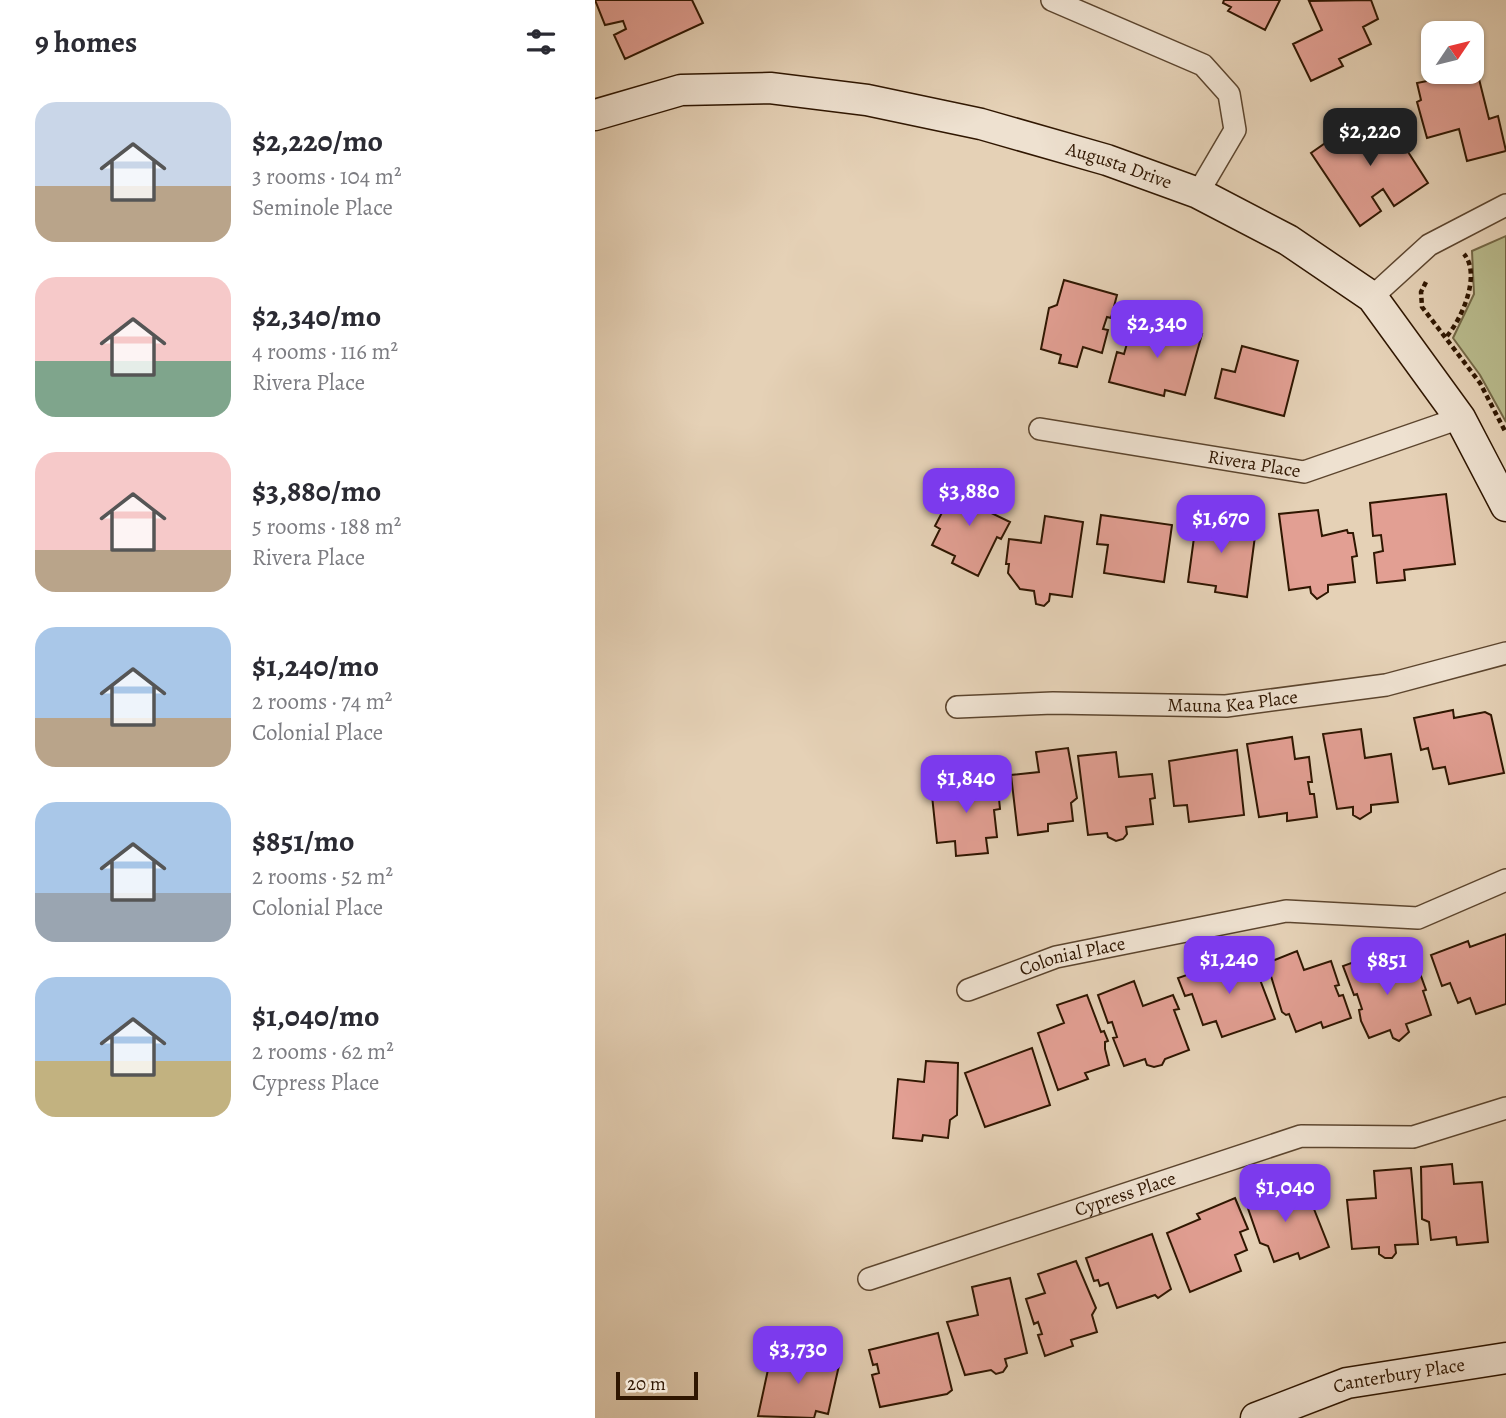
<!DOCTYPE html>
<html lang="en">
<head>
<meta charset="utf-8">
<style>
	body { margin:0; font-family:Alegreya,serif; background:#f2f2f3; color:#2b2b33; height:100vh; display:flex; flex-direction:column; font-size:26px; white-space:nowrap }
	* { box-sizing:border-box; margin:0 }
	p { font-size:23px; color:#7c7c81 }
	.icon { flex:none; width:38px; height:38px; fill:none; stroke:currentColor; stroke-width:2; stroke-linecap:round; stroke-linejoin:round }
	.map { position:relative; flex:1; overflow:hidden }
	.drawer { display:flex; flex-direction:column; background:#fff; width:595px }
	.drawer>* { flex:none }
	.needle { width:46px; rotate:55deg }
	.buttons { position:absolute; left:826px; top:21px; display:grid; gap:14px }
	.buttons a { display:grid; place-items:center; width:63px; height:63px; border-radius:14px; background:#fff; box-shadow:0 2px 5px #0004; font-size:35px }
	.scale { position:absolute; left:21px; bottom:18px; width:82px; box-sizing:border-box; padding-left:7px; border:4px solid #2f1601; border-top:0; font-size:19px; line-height:24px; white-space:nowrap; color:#2f1601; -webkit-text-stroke:5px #eee1d0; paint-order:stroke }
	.price { position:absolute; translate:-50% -60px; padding:0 16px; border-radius:14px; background:#7c3aed; color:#fff; font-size:23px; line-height:46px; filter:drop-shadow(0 2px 4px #0008) }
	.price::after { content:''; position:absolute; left:50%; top:42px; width:21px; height:16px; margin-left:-10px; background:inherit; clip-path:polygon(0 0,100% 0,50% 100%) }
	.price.active { background:#222; color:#fff }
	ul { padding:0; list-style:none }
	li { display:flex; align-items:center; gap:21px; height:175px; padding:0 35px }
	li span { display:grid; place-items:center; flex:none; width:196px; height:140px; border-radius:21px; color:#555 }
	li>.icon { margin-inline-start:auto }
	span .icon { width:84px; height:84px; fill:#fffc; stroke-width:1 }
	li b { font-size:30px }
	h2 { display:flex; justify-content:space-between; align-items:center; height:84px; padding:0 35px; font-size:30px }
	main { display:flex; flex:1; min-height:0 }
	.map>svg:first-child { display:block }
</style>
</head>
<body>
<main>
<section class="drawer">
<h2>9 homes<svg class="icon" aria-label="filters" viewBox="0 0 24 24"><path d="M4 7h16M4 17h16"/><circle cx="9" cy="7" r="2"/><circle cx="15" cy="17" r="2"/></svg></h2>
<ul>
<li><span style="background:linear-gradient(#c9d6e8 60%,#b9a48a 0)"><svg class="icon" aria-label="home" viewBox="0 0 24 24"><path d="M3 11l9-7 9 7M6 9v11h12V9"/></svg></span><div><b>$2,220/mo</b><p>3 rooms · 104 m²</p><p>Seminole Place</p></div></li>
<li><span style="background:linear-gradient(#f6c9c9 60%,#7fa58c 0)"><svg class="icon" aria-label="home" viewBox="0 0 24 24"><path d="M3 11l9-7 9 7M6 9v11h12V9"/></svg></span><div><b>$2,340/mo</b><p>4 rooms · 116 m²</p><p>Rivera Place</p></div></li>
<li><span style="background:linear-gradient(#f6c9c9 70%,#b9a48a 0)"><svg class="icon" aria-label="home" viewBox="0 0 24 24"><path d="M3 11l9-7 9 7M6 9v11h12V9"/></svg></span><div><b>$3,880/mo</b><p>5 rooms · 188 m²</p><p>Rivera Place</p></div></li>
<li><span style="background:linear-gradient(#a9c7e8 65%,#b9a48a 0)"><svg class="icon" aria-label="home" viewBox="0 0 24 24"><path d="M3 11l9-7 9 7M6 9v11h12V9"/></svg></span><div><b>$1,240/mo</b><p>2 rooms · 74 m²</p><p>Colonial Place</p></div></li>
<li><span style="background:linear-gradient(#a9c7e8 65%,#9aa5b1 0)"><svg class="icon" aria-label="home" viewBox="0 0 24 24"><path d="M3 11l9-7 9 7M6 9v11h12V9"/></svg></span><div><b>$851/mo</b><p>2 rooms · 52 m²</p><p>Colonial Place</p></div></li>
<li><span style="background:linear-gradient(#a9c7e8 60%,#c2b280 0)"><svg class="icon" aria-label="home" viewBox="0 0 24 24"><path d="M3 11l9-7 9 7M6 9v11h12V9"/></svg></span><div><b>$1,040/mo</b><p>2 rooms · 62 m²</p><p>Cypress Place</p></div></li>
</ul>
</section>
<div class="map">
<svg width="911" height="1418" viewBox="0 0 911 1418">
	<rect width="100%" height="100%" fill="#e5d1b6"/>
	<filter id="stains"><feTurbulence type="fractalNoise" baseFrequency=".00286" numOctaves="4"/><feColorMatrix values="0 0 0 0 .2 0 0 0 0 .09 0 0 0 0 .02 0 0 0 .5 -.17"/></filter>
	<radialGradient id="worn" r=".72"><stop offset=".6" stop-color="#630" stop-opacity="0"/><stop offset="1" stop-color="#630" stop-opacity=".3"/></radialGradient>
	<!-- green -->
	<path fill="#b8ba8c" stroke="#746846" stroke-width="2" d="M911,236V422L885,375L858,338L879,294L877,251Z"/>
	<!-- building -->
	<path fill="#e29f93" stroke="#2f1601" stroke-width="2" d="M0,0H97L108,23L30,59L19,35L31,29L28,21L10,25Z
		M629,0H685L670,30L633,11L636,7L628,3Z
		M776,0L783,19L768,27L776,44L744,59L748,66L716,81L698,44L727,30L714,1Z
		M882,71L894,119L903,116L911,151L872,161L864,129L832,138L822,102L826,100L822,83Z
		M783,114L790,116L833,183L799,206L788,189L777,197L786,211L765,226L716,153L749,130L756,141L774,129V120Z
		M469,280L522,295L516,318L512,317L508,329L513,330L507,353L488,347L482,367L464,363L466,355L446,349L454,308L462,305Z
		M552,320L607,334L590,395L570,390L569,396L514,382L522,352L529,354L535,333L548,336Z
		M647,346L703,361L689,416L620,398L627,369L640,372Z
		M365,478L394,492L386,508L415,522L406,539L402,537L383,576L357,563L360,556L337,545L345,529L340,526Z
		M851,494L860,564L809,570L810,580L782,583L779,553L788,551L786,535L778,536L775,503Z
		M603,508L635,513L632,532L660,536L652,597L620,592L621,586L593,582Z
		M723,510L727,536L752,530L753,533H758L762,556L757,557L760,582L733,585V592L722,599L716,593L715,587L694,590L684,514Z
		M506,515L577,525L569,582L509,573L513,545L502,544Z
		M450,516L488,522L477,597L455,594L454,601L449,606L441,604L439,591L425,589L413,573L414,564H411L414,539L446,543Z
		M858,710L859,718L890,712L896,715L909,773L854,784L850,767L838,769L833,748L826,750L819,718Z
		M766,729L770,758L796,754L803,802L776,805V812L765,819L758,815V807L742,809L728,734Z
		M697,737L700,759L714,757L717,782H713L715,794H719L722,817L692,821V813L664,817L652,744Z
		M473,748L482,798L476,803L478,821L453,824V831L423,835L416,775L444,772L441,752Z
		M642,750L649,815L594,822L592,805L579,806L574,761Z
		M521,752L524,777L557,774L560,798L555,799L558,824L531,827L532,834L528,839L521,841L513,837L512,833L493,835L483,756Z
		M402,779L405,809L399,810L402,837L391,838L393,853L361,856L360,841L342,843L336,786L364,784V787H370L369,782Z
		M911,934V1004L881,1014L875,998L863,1003L855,983L847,986L836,955L873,941L875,947Z
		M702,951L709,970L736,961L744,985L740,986L744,996L748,995L756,1018L728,1028L726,1022L701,1032L694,1014L691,1015L687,1012L672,963Z
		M784,953L793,978L823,968L831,990L828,991L836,1015L811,1024L814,1032L804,1041L798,1038L795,1030L774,1038L766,1021L764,1010L767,1009L762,994L759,995L748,966Z
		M635,960L637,965L651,961L659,964L680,1019L627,1037L621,1021L608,1025L597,994L590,996L583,978Z
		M539,981L548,1006L578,995L584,1009L579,1010L594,1050L570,1059L567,1065L559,1067L552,1065L550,1059L529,1066L518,1038L522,1037L517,1022L513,1023L503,995Z
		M492,995L506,1032L509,1031L513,1041L510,1042V1049L514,1065L490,1073L493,1079L463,1090L443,1033L469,1023L462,1005Z
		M437,1048L455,1105L390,1127L370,1073Z
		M331,1061L363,1063L362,1115L355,1120L353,1138L328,1135L327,1141L298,1138L303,1079L329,1082Z
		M857,1164L859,1184L887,1182L893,1242L862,1245L861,1237L836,1240L834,1222L827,1219L826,1167Z
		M816,1168L823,1244L800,1245L801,1253L797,1258H790L784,1254V1247L757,1249L752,1200L781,1198L779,1171Z
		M678,1182L688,1204L713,1194L734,1247L705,1259L703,1253L679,1262L673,1246L665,1243L648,1194Z
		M640,1198L653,1229L645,1232L652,1250L640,1255L646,1271L595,1292L572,1233L605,1219L602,1214Z
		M557,1234L576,1289L563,1298L560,1295L522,1308L513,1283L505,1286L503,1280L499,1281L491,1258Z
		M481,1261L501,1308L497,1315L502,1332L476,1340L478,1346L450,1356L443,1335L447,1334L443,1322L439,1324L431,1299L450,1293L443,1274Z
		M415,1278L432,1353L410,1359L412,1366L408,1372L401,1374L396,1370L370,1375L352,1322L383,1315L377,1287Z
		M343,1333L357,1390L352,1394L285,1407L277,1375L284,1373L282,1364L278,1365L274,1350Z
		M177,1351L213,1360L214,1354L245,1361L233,1414L221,1411L219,1418L163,1416Z"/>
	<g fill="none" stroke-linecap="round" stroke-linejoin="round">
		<!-- street casing -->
		<g stroke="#5c452e" stroke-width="24">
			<g id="street">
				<path d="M457,0L608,65L634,94L640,130L603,193"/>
				<path d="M777,297L834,245L911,205"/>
				<path id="s1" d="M445,429L709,472L865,418"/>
				<path id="s2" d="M362,707L458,703L631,706L791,685L911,653"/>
				<path id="s3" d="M373,990L461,957L691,911L823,918L911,880"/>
				<path id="s4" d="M274,1279L706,1136L818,1137L911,1108"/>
			</g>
		</g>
		<!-- secondary casing -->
		<g stroke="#2f1601" stroke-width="33">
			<g id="secondary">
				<path id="s5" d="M0,115L86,90L175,88L272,100L386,124L512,160L603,193L693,240L777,297L865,418L911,506"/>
				<path id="s6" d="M661,1418L752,1383L911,1358"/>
			</g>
		</g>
		<!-- path -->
		<path stroke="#2f1601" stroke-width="4.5" stroke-dasharray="5 3.5" stroke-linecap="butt" d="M831,282L826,292L827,307L885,383L911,433
			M852,336C868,317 886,274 869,254"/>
		<!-- street -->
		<use href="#street" stroke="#eee1d0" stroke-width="21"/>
		<!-- secondary -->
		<use href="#secondary" stroke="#eee1d0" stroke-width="30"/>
	</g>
	<g text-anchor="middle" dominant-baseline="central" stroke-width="5" stroke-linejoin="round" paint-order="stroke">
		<!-- street labels -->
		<g font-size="19" fill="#2f1601" stroke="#eee1d0">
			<text stroke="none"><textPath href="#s5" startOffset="537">Augusta Drive</textPath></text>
			<text stroke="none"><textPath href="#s1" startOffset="217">Rivera Place</textPath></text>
			<text stroke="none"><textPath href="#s2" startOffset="276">Mauna Kea Place</textPath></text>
			<text stroke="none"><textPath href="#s3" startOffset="110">Colonial Place</textPath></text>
			<text stroke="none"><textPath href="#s4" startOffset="270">Cypress Place</textPath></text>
			<text stroke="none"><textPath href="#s6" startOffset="150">Canterbury Place</textPath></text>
		</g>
	</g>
	<rect width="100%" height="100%" filter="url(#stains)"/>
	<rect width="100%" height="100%" fill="url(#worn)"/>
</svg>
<div class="buttons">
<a><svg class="needle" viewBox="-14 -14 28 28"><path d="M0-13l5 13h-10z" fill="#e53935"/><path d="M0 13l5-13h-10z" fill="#7c7c81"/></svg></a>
</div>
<div class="scale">20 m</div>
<b class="price active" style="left:775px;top:168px">$2,220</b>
<b class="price" style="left:562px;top:360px">$2,340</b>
<b class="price" style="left:374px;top:528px">$3,880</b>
<b class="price" style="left:626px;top:555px">$1,670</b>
<b class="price" style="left:371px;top:815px">$1,840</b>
<b class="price" style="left:634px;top:996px">$1,240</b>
<b class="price" style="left:792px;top:997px">$851</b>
<b class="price" style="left:690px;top:1224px">$1,040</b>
<b class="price" style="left:203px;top:1386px">$3,730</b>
</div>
</main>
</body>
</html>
